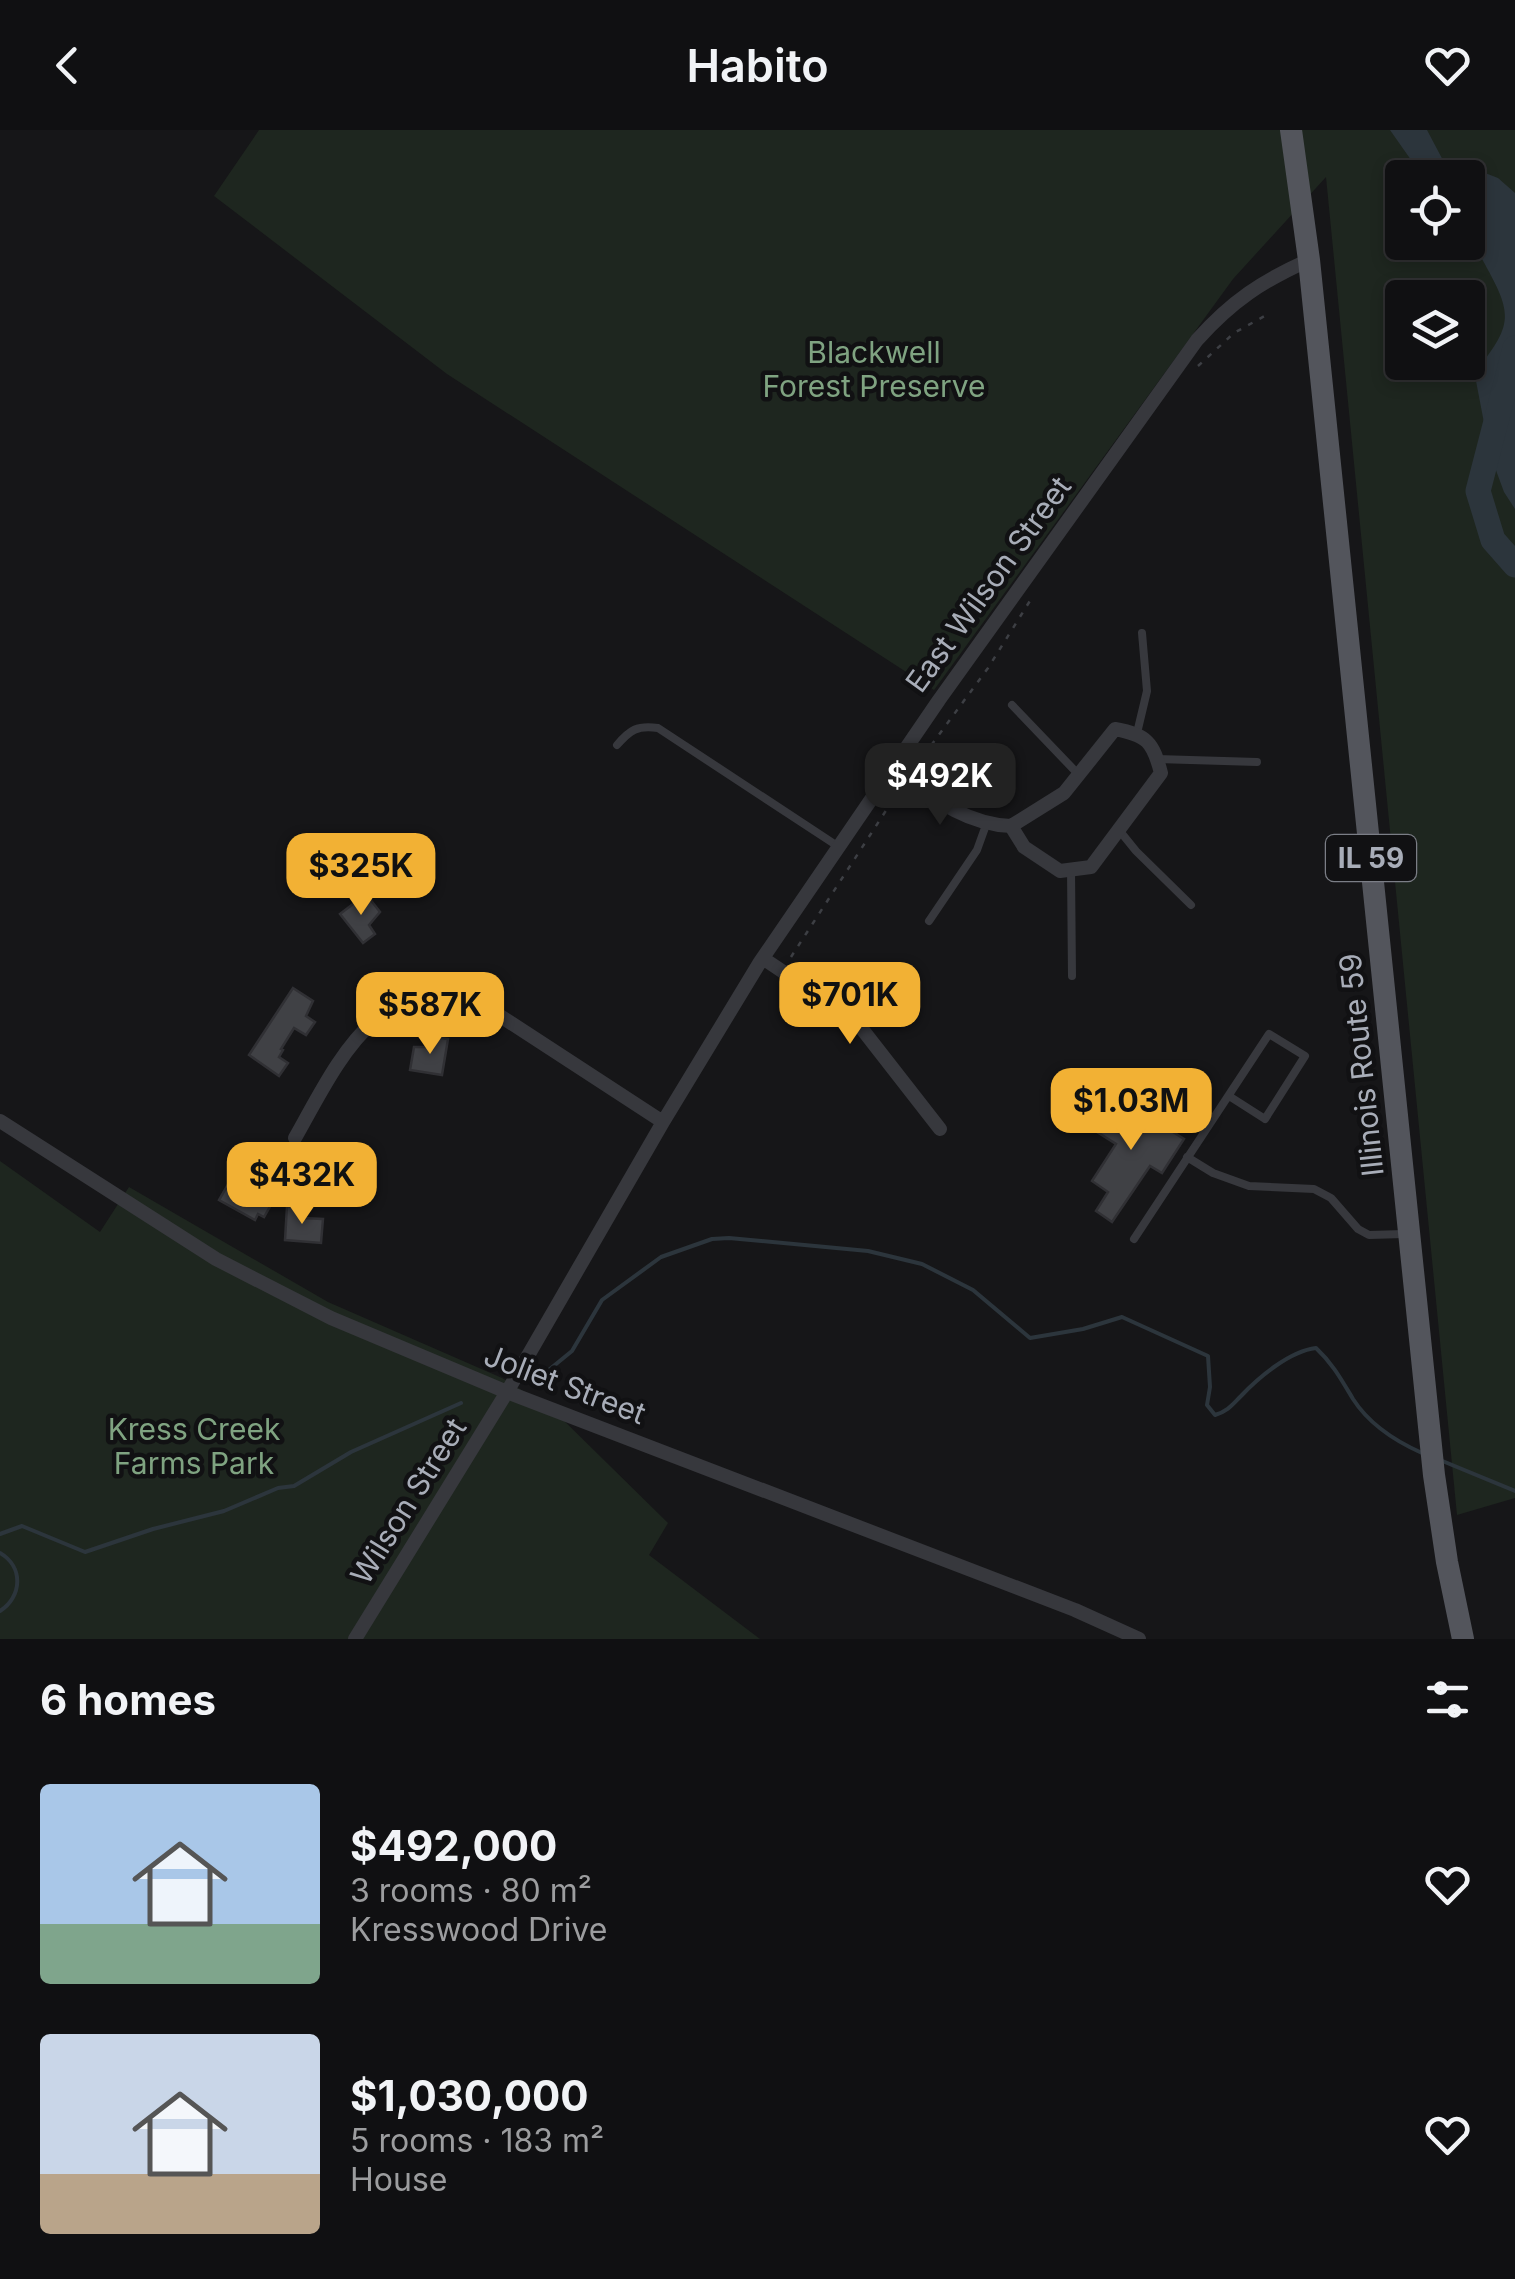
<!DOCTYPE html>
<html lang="en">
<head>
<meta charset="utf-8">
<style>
	body { margin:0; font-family:Inter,sans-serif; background:#1e1e20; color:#f1f3f6; height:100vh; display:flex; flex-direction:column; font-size:38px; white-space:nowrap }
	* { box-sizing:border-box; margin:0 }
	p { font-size:32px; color:#9c9d9f }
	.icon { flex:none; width:55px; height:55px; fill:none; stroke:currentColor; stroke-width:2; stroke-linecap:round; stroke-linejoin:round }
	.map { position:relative; height:1509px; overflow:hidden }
	.panel { display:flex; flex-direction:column; background:#101012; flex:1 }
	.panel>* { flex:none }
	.buttons { position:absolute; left:1385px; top:30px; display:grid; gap:20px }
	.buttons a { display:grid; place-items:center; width:100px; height:100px; border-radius:10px; background:#101012; box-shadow:0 5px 15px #0003,0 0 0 2px #303032; font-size:50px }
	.price { position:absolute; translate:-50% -85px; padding:0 22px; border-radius:20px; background:#f2b134; color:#111; font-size:32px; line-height:65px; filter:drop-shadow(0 2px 5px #0008) }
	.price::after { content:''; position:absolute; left:50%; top:60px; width:30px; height:22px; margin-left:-15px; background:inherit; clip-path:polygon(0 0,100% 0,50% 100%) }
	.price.selected { background:#222; color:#fff }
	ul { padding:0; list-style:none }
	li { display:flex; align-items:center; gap:30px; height:250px; padding:0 40px }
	li span { display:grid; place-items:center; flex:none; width:280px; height:200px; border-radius:10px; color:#555 }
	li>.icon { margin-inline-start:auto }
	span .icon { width:120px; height:120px; fill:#fffc; stroke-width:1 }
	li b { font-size:42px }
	h2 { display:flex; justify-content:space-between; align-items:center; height:120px; padding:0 40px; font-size:42px }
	header { display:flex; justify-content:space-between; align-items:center; height:130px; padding:0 40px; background:#101012; font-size:45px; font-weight:600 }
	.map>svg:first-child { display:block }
</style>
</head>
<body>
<header><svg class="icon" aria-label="back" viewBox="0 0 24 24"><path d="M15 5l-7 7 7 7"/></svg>Habito<svg class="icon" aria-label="heart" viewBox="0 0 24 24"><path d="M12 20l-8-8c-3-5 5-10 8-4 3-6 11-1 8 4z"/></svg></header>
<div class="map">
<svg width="1515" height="1509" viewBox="0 0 1515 1509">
	<rect width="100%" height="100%" fill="#161618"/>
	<!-- green -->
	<path fill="#1e261f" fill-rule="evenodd" d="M259,0H1515V1368L1457,1385L1326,47L1233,149L934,560L447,244L214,66ZM1402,48H1468V112H1402ZM1402,168H1468V232H1402Z
		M0,1031L100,1102L129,1057L328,1172L502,1248L550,1277L668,1393L649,1425L760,1509H0Z"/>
	<!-- water -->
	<path fill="#2c353c" d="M1390,0H1427L1446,36L1460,42L1480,41L1498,48L1515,63V379L1504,362L1490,324L1476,251V241C1515,192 1512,183 1482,129C1479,123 1471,118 1468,111C1463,98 1468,63 1468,48L1423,47Z"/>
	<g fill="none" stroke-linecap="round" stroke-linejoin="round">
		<!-- stream -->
		<path stroke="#2c353c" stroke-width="4" d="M545,1243L572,1221L602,1170L661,1127L712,1109L729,1108L868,1121L922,1134L973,1160L1030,1208L1083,1199L1122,1187L1208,1226L1210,1257L1207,1275L1215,1285C1228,1281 1232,1275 1241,1266C1259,1247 1290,1221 1316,1218C1333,1234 1341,1249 1353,1269C1369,1294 1395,1311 1422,1323
			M1440,1330L1515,1361
			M0,1404L22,1396L85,1422L153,1399L224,1381L278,1358L294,1356L351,1322L461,1273
			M0,1423C24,1437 22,1467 0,1481"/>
		<!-- river -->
		<path stroke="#2c353c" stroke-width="25" d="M1515,218L1478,361L1493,410L1515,435"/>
	</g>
	<!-- building -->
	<path fill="#404145" stroke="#303034" stroke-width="2.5" d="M366,764L380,782L369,795L375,804L363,813L340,784Z
		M293,858L313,871L306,886L315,892L306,905L294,898L281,919L283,920L279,927L288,933L279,946L249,925Z
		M433,907L448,909L442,945L410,940L414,917H431Z
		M1116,966L1184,1009L1162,1043L1150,1036L1112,1092L1096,1081L1108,1062L1092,1051L1116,1014L1094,1000Z
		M230,1051L272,1073L264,1087L258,1084L255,1090L219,1070Z
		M287,1076L304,1077L303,1088L323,1089L321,1113L285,1110Z"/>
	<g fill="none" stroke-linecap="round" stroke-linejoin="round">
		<!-- path -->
		<path stroke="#3d3f44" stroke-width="2.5" stroke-dasharray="5 8" stroke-linecap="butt" d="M1198,236L1234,203L1270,183
			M916,636L988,538L1033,466
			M791,827L898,662"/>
		<!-- service -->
		<path stroke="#37383d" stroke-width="8" d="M1012,575L1078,644
			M1137,603L1147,561L1142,503
			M617,615C630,600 637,595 658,598L839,717
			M1157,629L1257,632
			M1119,700L1136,721L1191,775
			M1071,740L1072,846
			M929,791L977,720L986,695
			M1187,1027L1213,1043L1249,1056L1314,1059L1331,1068L1358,1099L1369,1105L1404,1104
			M1134,1109L1269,904L1305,926L1265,989L1229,966"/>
		<!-- minor -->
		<path stroke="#37383d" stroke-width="14" d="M1115,599C1147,605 1153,612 1161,643L1091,737L1060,741L1024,717L1011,696L1064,663Z
			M892,638C930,665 963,694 1011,696
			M764,829L855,890L940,999
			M0,991L216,1129L331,1188L507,1262L1075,1480L1139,1509
			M295,1008C338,932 380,834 485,876L663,992
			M355,1509L507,1262L663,992L760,832L939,570L1197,210C1232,171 1262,151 1309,130"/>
		<!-- primary -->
		<path stroke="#53555c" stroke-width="22" d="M1291,0L1309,130L1434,1345L1447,1432L1463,1509"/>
	</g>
	<g text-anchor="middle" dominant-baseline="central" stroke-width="9" stroke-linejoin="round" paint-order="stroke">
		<!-- shield labels -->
		<rect fill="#111113" stroke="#7b7e86" stroke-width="2.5" x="1326" y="705" width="90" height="46" rx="8"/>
		<g font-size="28" font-weight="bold" fill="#a8adb8">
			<text x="1371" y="728">IL 59</text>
		</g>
		<!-- park labels -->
		<g font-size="30" fill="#7fa381" stroke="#111113">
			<text x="874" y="222">Blackwell<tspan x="874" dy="34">Forest Preserve</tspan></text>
			<text x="194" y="1299">Kress Creek<tspan x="194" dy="34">Farms Park</tspan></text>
		</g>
		<!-- street labels -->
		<g font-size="30" fill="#a8adb8" stroke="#111113">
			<text transform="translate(988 454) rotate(-54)">East Wilson Street</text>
			<text transform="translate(1361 935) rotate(-96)">Illinois Route 59</text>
			<text transform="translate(565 1254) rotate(21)">Joliet Street</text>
			<text transform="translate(408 1371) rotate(-58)">Wilson Street</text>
		</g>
	</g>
</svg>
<div class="buttons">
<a><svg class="icon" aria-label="locate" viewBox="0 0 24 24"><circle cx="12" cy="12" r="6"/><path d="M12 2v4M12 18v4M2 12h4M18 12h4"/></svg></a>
<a><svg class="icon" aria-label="layers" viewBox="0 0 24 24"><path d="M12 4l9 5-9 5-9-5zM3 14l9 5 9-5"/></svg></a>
</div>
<b class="price selected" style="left:940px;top:698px">$492K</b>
<b class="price" style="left:361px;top:788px">$325K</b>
<b class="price" style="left:850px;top:917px">$701K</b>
<b class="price" style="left:430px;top:927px">$587K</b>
<b class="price" style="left:1131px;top:1023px">$1.03M</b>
<b class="price" style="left:302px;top:1097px">$432K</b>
</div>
<section class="panel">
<h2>6 homes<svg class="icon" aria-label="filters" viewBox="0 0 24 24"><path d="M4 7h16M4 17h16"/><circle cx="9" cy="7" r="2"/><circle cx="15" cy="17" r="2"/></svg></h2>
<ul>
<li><span style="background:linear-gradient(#a9c7e8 70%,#7fa58c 0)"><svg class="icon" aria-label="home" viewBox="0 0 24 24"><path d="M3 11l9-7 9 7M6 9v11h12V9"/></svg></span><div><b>$492,000</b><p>3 rooms · 80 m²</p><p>Kresswood Drive</p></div><svg class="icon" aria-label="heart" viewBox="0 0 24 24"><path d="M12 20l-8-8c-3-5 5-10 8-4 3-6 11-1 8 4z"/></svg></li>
<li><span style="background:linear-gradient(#c9d6e8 70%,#b9a48a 0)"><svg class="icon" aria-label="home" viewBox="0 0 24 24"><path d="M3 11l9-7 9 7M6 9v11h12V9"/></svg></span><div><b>$1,030,000</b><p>5 rooms · 183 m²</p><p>House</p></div><svg class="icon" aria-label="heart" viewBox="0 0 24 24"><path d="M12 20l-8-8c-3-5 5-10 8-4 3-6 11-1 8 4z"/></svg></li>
</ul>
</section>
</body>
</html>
